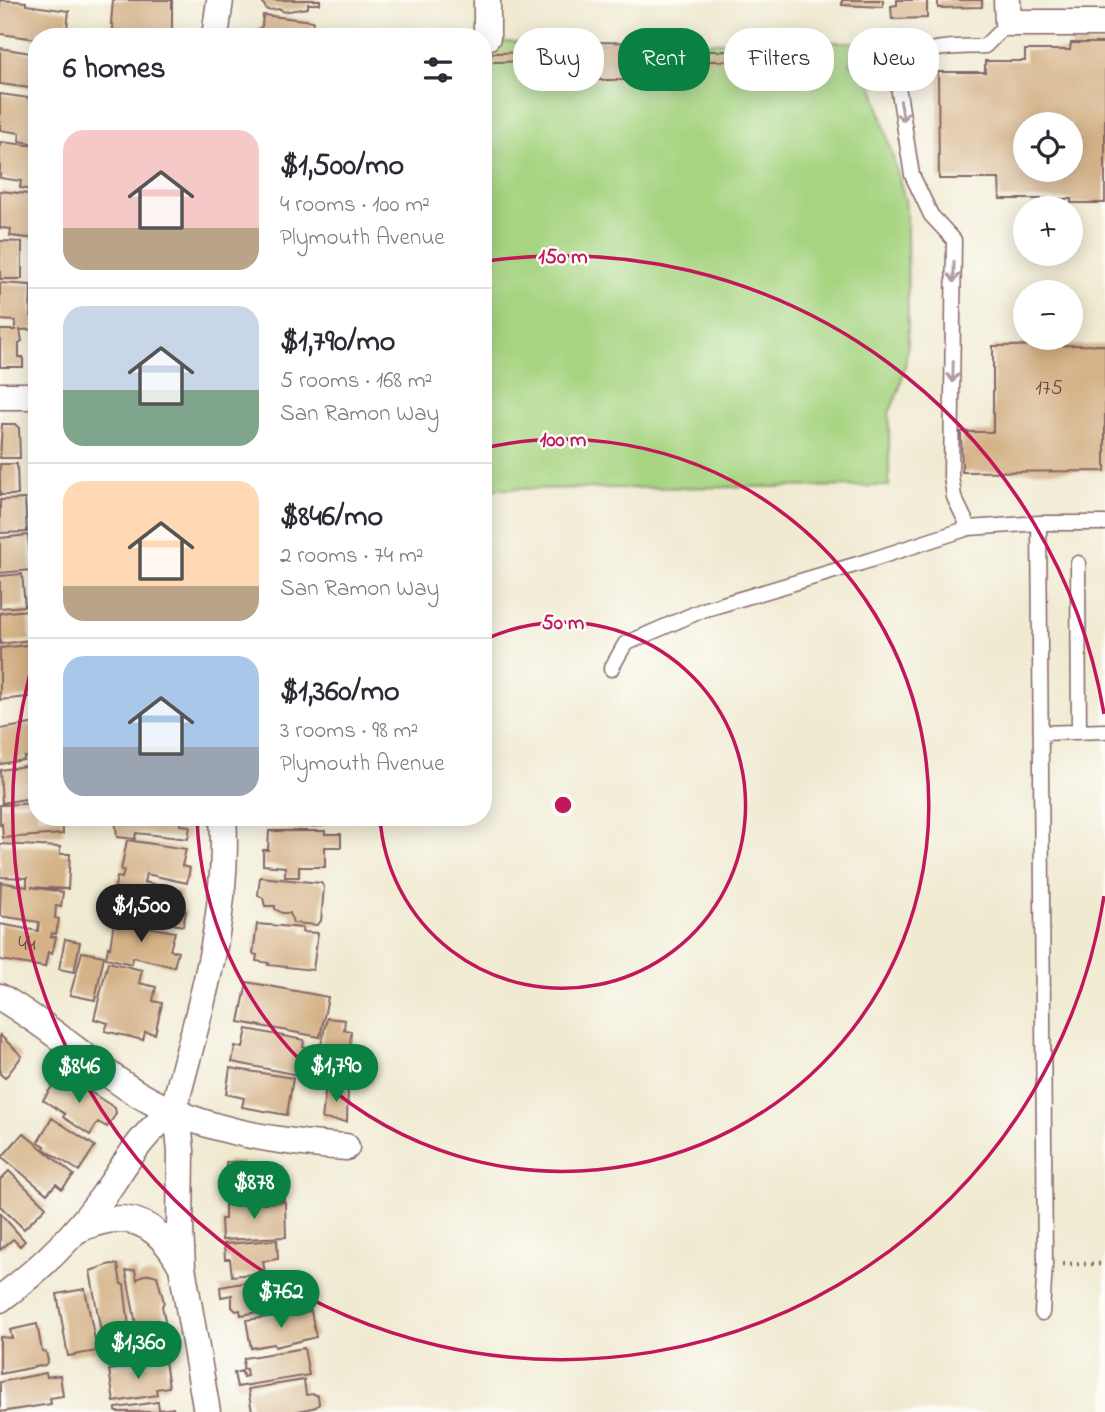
<!DOCTYPE html>
<html lang="en">
<head>
<meta charset="utf-8">
<style>
	body { margin:0; font-family:"Indie Flower",sans-serif; background:#f2f2f3; color:#2b2b33; height:100vh; display:flex; flex-direction:column; font-size:26px; white-space:nowrap }
	* { box-sizing:border-box; margin:0 }
	p { font-size:23px; color:#7c7c81 }
	.icon { flex:none; width:38px; height:38px; fill:none; stroke:currentColor; stroke-width:2; stroke-linecap:round; stroke-linejoin:round }
	.map { position:relative; flex:1; overflow:hidden }
	.sheet { position:absolute; left:28px; top:28px; width:464px; height:798px; display:flex; flex-direction:column; background:#fff; border-radius:28px; box-shadow:0 4px 18px #0003 }
	.sheet>* { flex:none }
	.guide { position:absolute; left:513px; top:28px; width:486px; height:63px; display:flex; gap:14px }
	.fabs { position:absolute; left:1013px; top:112px; display:grid; gap:14px }
	.fabs a { display:grid; place-items:center; width:70px; height:70px; border-radius:50%; background:#fff; box-shadow:0 4px 18px #0003; font-size:35px }
	.price { position:absolute; translate:-50% -60px; padding:0 16px; border-radius:24px; background:#0b8043; color:#fff; font-size:23px; line-height:46px; filter:drop-shadow(0 2px 4px #0008) }
	.price::after { content:''; position:absolute; left:50%; top:42px; width:21px; height:16px; margin-left:-10px; background:inherit; clip-path:polygon(0 0,100% 0,50% 100%) }
	.price.current { background:#222; color:#fff }
	ul { padding:0; list-style:none }
	li { display:flex; align-items:center; gap:21px; height:175px; padding:0 35px }
	li+li { border-top:2px solid #e1e1e2 }
	li span { display:grid; place-items:center; flex:none; width:196px; height:140px; border-radius:21px; color:#555 }
	li>.icon { margin-inline-start:auto }
	span .icon { width:84px; height:84px; fill:#fffc; stroke-width:1 }
	li b { font-size:30px }
	h2 { display:flex; justify-content:space-between; align-items:center; height:84px; padding:0 35px; font-size:30px }
	.tag { padding:0 24px; border-radius:28px; background:#fff; box-shadow:0 4px 18px #0003; font-size:24px; line-height:63px }
	.tag.current { background:#0b8043; color:#fff }
	.map>svg:first-child { display:block }
</style>
</head>
<body>
<div class="map">
<svg width="1105" height="1412" viewBox="0 0 1105 1412">
	<rect width="100%" height="100%" fill="#fdfcf7"/>
	<filter id="ink" filterUnits="userSpaceOnUse"><feTurbulence type="fractalNoise" baseFrequency=".0143" numOctaves="2"/><feDisplacementMap in="SourceGraphic" scale="14" xChannelSelector="R" yChannelSelector="G"/><feConvolveMatrix kernelMatrix="1 2 1 2 8 2 1 2 1" color-interpolation-filters="sRGB"/></filter>
	<filter id="wash" filterUnits="userSpaceOnUse"><feTurbulence type="fractalNoise" baseFrequency=".00686" numOctaves="4" result="noise"/><feDisplacementMap in="SourceGraphic" scale="28" xChannelSelector="R" yChannelSelector="G"/><feGaussianBlur stdDeviation="1.57" result="paint"/><feColorMatrix in="noise" values="0 0 0 0 0 0 0 0 0 0 0 0 0 0 0 0 0 1.4 0 .05"/><feComposite in="paint" operator="in"/></filter>
	<g filter="url(#wash)">
		<rect width="100%" height="100%" fill="#f0ead1"/>
		<!-- green -->
		<path fill="#a6d481" stroke="#787a56" stroke-width="2" d="M483,42H857L850,64L870,76L905,200L907,225L908,342L905,366L899,390L889,413V486L483,489Z"/>
		<g id="blocks">
			<!-- building -->
			<path fill="#d4b186" fill-rule="evenodd" d="M0,0L26,2V5L69,11L66,37H37V39L0,34Z
				M113,0H172V36L137,32V37H113V24H111Z
				M261,0H320V4H308V8L283,12L281,9L267,10Z
				M842,0H883V7L842,5Z
				M897,0H927V18L892,19L891,6L897,5Z
				M938,0H982V7L938,8Z
				M263,15L313,21L311,37H256L258,29L262,26Z
				M587,42L673,43V80H587Z
				M1071,43H1105V203H1071V199H1000L999,179H939L938,72H985V61H1025V50H1070ZM1026,124H1071V170H1026Z
				M0,48L37,54V89L0,84Z
				M678,51H779V61H678Z
				M582,52V61L483,62V53Z
				M0,94L37,99V144L19,141L20,133L0,130Z
				M0,142L37,146V182H34L33,190L20,188L21,181L0,178Z
				M0,191L37,195L34,228L37,229V239L10,236L11,229L0,228Z
				M0,241L22,242V279H0Z
				M0,283L31,285L30,316H37V329L20,330L22,341L19,343V357H23V367H0V330H15V321L0,320Z
				M1105,345V471L962,472L961,432H993V346Z
				M2,424H15L19,428L20,458H0Z
				M0,464H17L18,495H0Z
				M25,499L27,532L0,533V500Z
				M28,535L31,570L0,573V538Z
				M22,574L25,606L0,608V576Z
				M27,610L30,640L0,644V613Z
				M37,644V696L0,700V648Z
				M37,723V755L24,757V760L0,764V729Z
				M37,764V797L2,803L0,770Z
				M37,803V817H62L63,834L3,838L2,824L0,825V805Z
				M115,817H181L180,825L190,826L188,839L136,833L135,839L117,837Z
				M293,817H325V822L322,826L297,827L293,824Z
				M269,831H325V834H341V847H325V867H299V877H285V867L263,865V850H268Z
				M127,840L186,849L182,866L190,868L187,883L146,874L144,882L182,891L179,909L186,911L183,926L134,916L132,923L113,919L115,911L110,910L117,877L122,878L124,870H121Z
				M0,844L60,847V854H70L68,889L31,887L63,892L61,907L56,906L55,918L59,919L56,934L52,933L51,937H56L52,954L48,952L45,967L0,960V924L38,931L39,922L0,916L1,882L27,887V878L0,877Z
				M260,877L321,883L324,887L321,921L317,925L293,923L290,913H282L275,909V906H265L263,898L258,895Z
				M114,921L175,932L170,950L178,952L174,967L133,957L131,964L106,958L108,947L110,948Z
				M257,924L303,928L302,932L318,933L313,970L268,965L269,963L256,961L257,955L253,954Z
				M65,939L80,942L74,972L59,969Z
				M82,952L104,956L95,1000L70,995Z
				M108,962L142,970L139,983L156,987L153,1001L162,1003L155,1034L145,1032L143,1040L105,1031L108,1023L94,1019Z
				M247,982L328,997L320,1037L239,1022Z
				M327,1018L345,1020L344,1030L351,1031L350,1048L321,1045Z
				M247,1029L304,1040L303,1047L312,1049L308,1074L298,1072V1075L232,1062L235,1046L243,1048Z
				M0,1035L22,1056L5,1078L0,1074Z
				M230,1068L293,1078L287,1115L242,1107L244,1098L226,1094Z
				M61,1073L115,1108L116,1114L107,1127L98,1122L90,1135L63,1117L65,1114L43,1100Z
				M326,1085L348,1087L347,1122L322,1119Z
				M52,1118L95,1146L79,1171L44,1149L45,1146L38,1142Z
				M23,1133L74,1175L62,1189L56,1184L47,1194L2,1157Z
				M226,1162H243V1169L283,1168L284,1200H236V1196H226L223,1193V1184L226,1180Z
				M9,1171L46,1207L24,1229L0,1206V1180Z
				M285,1202L286,1237L222,1240L221,1219H225V1205Z
				M0,1213L25,1241L20,1246L13,1239L0,1250Z
				M277,1240L278,1259L263,1261L265,1273L232,1276L230,1259H225L224,1244Z
				M111,1264L118,1265L121,1284L124,1285L129,1327L101,1332L90,1271Z
				M135,1270L137,1280L141,1276L150,1274L157,1276L164,1302L162,1306L168,1336L165,1339L139,1341L126,1271Z
				M287,1275L292,1306L241,1315L240,1310L236,1311L232,1307V1295L221,1297L220,1287Z
				M85,1289L97,1351L68,1356L57,1294Z
				M311,1311L316,1337L275,1347L274,1344L251,1348L246,1320Z
				M37,1324L42,1351L46,1352L48,1361L45,1365L0,1374V1337L12,1338L10,1330Z
				M304,1348L309,1375L237,1387L234,1373L242,1371L243,1377L247,1376L246,1369L243,1368L244,1358Z
				M165,1361L169,1387L156,1389L157,1395L114,1402L109,1370Z
				M46,1373L47,1377L60,1375L63,1396L50,1398L51,1404L0,1412V1382Z
				M304,1380L306,1395L314,1394L318,1396L319,1404L316,1407L295,1412H252L248,1389Z
				M158,1402L159,1410L173,1408L174,1412H116V1408Z"/>
		</g>
	</g>
	<g filter="url(#ink)">
		<use href="#blocks" fill-opacity="0" stroke="#846665" stroke-width="2"/>
		<g fill="none" stroke-linecap="round" stroke-linejoin="round">
			<!-- lane casing -->
			<g stroke="#846665" stroke-width="17">
				<path id="lane" d="M1039,523L1045,1264L1042,1313
					M969,528L954,497L951,476L954,240L931,215L912,175L898,86C900,42 953,48 985,46L1008,23
					M1078,563L1079,732
					M611,669L625,644L703,610L861,563L969,528L1039,523H1105
					M1041,733L1105,731"/>
			</g>
			<!-- street casing -->
			<g stroke="#846665" stroke-width="29">
				<path id="street" d="M1007,0L1008,23H1105
					M215,37L220,0
					M487,37V0
					M0,396H37
					M0,997C45,1023 84,1058 127,1087C190,1129 272,1142 346,1147
					M77,1230C124,1208 156,1219 181,1265
					M0,1299C38,1271 73,1237 101,1199C124,1168 140,1133 173,1112
					M207,1412L182,1267L180,1229L181,1151L179,1131L173,1112C198,1015 230,918 223,817"/>
			</g>
			<!-- path -->
			<path stroke="#846665" stroke-width="4.5" stroke-dasharray="2 5" stroke-linecap="butt" d="M1063,1264H1105"/>
			<!-- lane -->
			<use href="#lane" stroke="#fff" stroke-width="14"/>
			<!-- street -->
			<use href="#street" stroke="#fff" stroke-width="26"/>
		</g>
		<!-- one-way arrows -->
		<defs><path id="oneway-shaft" d="M-6 0H5M1.5-3L5.5 0L1.5 3" fill="none" stroke-width="1.6" stroke-linecap="round" stroke-linejoin="round" transform="scale(1.75)"/></defs>
		<g stroke="#ae9aa0">
			<use href="#oneway-shaft" transform="translate(902 111) rotate(81)"/>
			<use href="#oneway-shaft" transform="translate(954 272) rotate(90)"/>
			<use href="#oneway-shaft" transform="translate(953 372) rotate(91)"/>
		</g>
	</g>
	<!-- distance rings -->
	<g fill="none" stroke="#c2185b" stroke-width="3.5">
		<path d="M484 640A183 183 0 1 1 380 818"/>
		<path d="M484 448A366 366 0 1 1 197 818"/>
		<path d="M1104 896A549 549 0 1 1 37 649M487 261A549 549 0 0 1 1104 714"/>
	</g>
	<g text-anchor="middle" dominant-baseline="central" stroke-width="5" stroke-linejoin="round" paint-order="stroke">
		<!-- number labels -->
		<g font-size="21" fill="#6c4442">
			<text x="1049" y="389">175</text>
			<text x="27" y="945">44</text>
		</g>
	</g>
	<circle cx="563" cy="805" r="10" fill="#c2185b" stroke="#fdfcf7" stroke-width="3.5"/>
	<g font-size="21" text-anchor="middle" font-weight="bold" fill="#c2185b" stroke="#fdfcf7" stroke-width="5" stroke-linejoin="round" paint-order="stroke">
		<text x="563" y="263">150 m</text>
		<text x="563" y="446">100 m</text>
		<text x="563" y="629">50 m</text>
	</g>
</svg>
<div class="fabs">
<a><svg class="icon" aria-label="locate" viewBox="0 0 24 24"><circle cx="12" cy="12" r="6"/><path d="M12 2v4M12 18v4M2 12h4M18 12h4"/></svg></a>
<a>+</a>
<a>−</a>
</div>
<b class="price current" style="left:141px;top:944px">$1,500</b>
<b class="price" style="left:336px;top:1104px">$1,790</b>
<b class="price" style="left:79px;top:1105px">$846</b>
<b class="price" style="left:254px;top:1221px">$878</b>
<b class="price" style="left:281px;top:1330px">$762</b>
<b class="price" style="left:138px;top:1381px">$1,360</b>
<div class="guide">
<a class="tag">Buy</a>
<a class="tag current">Rent</a>
<a class="tag">Filters</a>
<a class="tag">New</a>
</div>
<section class="sheet">
<h2>6 homes<svg class="icon" aria-label="filters" viewBox="0 0 24 24"><path d="M4 7h16M4 17h16"/><circle cx="9" cy="7" r="2"/><circle cx="15" cy="17" r="2"/></svg></h2>
<ul>
<li><span style="background:linear-gradient(#f6c9c9 70%,#b9a48a 0)"><svg class="icon" aria-label="home" viewBox="0 0 24 24"><path d="M3 11l9-7 9 7M6 9v11h12V9"/></svg></span><div><b>$1,500/mo</b><p>4 rooms · 100 m²</p><p>Plymouth Avenue</p></div></li>
<li><span style="background:linear-gradient(#c9d6e8 60%,#7fa58c 0)"><svg class="icon" aria-label="home" viewBox="0 0 24 24"><path d="M3 11l9-7 9 7M6 9v11h12V9"/></svg></span><div><b>$1,790/mo</b><p>5 rooms · 168 m²</p><p>San Ramon Way</p></div></li>
<li><span style="background:linear-gradient(#ffd9b3 75%,#b9a48a 0)"><svg class="icon" aria-label="home" viewBox="0 0 24 24"><path d="M3 11l9-7 9 7M6 9v11h12V9"/></svg></span><div><b>$846/mo</b><p>2 rooms · 74 m²</p><p>San Ramon Way</p></div></li>
<li><span style="background:linear-gradient(#a9c7e8 65%,#9aa5b1 0)"><svg class="icon" aria-label="home" viewBox="0 0 24 24"><path d="M3 11l9-7 9 7M6 9v11h12V9"/></svg></span><div><b>$1,360/mo</b><p>3 rooms · 98 m²</p><p>Plymouth Avenue</p></div></li>
</ul>
</section>
</div>
</body>
</html>
